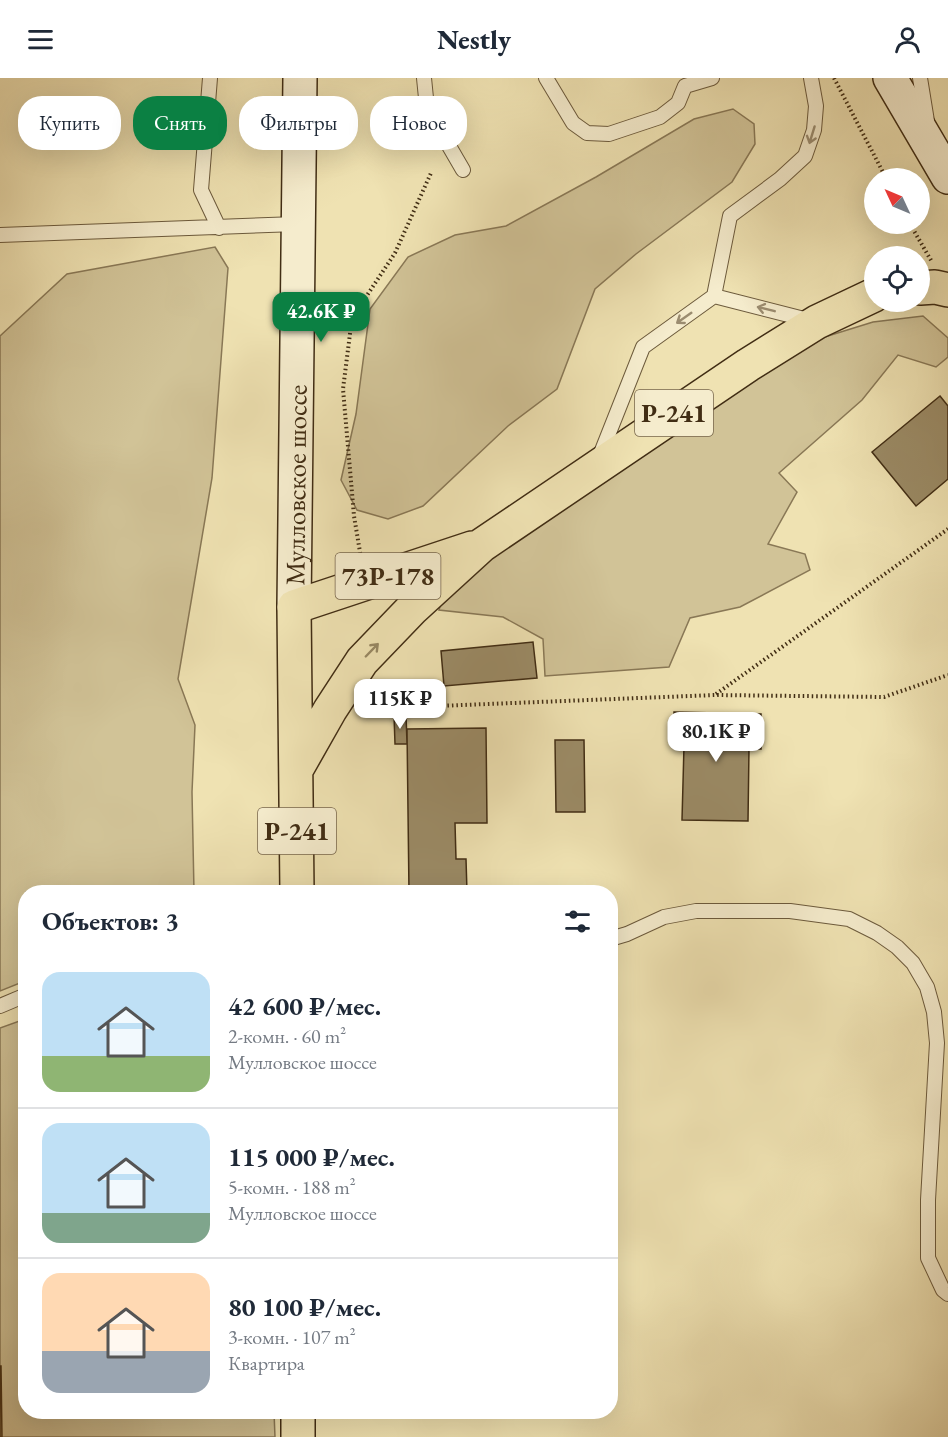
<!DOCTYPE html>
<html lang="ru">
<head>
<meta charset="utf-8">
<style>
	body { margin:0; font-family:"EB Garamond",serif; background:#f6f6f7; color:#1f2937; height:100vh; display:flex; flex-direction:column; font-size:22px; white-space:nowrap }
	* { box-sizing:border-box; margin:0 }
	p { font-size:20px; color:#747a83 }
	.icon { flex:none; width:33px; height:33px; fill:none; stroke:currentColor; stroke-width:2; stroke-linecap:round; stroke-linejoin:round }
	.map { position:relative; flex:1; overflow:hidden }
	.sheet { position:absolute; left:18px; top:807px; width:600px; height:534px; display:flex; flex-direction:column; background:#fff; border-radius:24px; box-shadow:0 6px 24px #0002 }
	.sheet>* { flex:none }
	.guide { position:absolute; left:18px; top:18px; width:600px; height:54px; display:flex; gap:12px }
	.needle { width:39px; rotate:314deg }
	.fabs { position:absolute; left:864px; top:90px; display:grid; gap:12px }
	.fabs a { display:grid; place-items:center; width:66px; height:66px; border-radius:50%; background:#fff; box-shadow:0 6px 24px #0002; font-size:30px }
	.price { position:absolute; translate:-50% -51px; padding:0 14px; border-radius:12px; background:#fff; color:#222; font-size:20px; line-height:39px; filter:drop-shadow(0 2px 3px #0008) }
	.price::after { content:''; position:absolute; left:50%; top:36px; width:18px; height:14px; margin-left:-9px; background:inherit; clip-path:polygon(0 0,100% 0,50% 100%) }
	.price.current { background:#0b8043; color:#fff }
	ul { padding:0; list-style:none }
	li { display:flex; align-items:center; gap:18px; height:150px; padding:0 24px }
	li+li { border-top:2px solid #e0e1e3 }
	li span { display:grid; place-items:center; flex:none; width:168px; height:120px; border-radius:18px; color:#555 }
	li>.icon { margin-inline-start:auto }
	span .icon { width:72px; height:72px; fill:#fffc; stroke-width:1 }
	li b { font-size:26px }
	h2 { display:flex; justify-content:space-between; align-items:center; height:72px; padding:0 24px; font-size:26px }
	.tag { padding:0 21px; border-radius:24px; background:#fff; box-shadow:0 6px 24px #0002; font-size:21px; line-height:54px }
	.tag.current { background:#0b8043; color:#fff }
	header { display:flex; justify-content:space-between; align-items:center; height:78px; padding:0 24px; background:#fff; font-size:27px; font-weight:800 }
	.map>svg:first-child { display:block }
</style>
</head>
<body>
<header><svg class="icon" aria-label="menu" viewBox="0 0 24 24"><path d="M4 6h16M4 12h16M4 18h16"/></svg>Nestly<svg class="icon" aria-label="person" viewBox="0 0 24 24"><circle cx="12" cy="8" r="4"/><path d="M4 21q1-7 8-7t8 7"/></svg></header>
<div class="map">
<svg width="948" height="1359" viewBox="0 0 948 1359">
	<rect width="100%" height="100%" fill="#efe2b2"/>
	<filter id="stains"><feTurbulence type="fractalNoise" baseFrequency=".00333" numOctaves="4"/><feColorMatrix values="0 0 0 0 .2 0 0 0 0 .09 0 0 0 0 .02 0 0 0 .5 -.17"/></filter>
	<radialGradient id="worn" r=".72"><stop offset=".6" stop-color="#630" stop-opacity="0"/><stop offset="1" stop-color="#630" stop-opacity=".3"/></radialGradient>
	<!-- green -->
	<path fill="#d1c397" stroke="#897856" stroke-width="1.5" d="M733,31L754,46L755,66L732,104L636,176L595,211L557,311L508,348L423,428L388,441L357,432L341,402L356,336L370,231L408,179L455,157L506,148L596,99L694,41Z
		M215,169L228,190L212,400L178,601L195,647L192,714L194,814H26L25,903L0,913V258L67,196Z
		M923,238L948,260V279L936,289L898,277L862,322L779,395L797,414L768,466L805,476L810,492L740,529L690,540L669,589L545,598L543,561L503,539L439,532L443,518L471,494L570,423L815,262L873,244Z
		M25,941L26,1334H274L275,1359H0V950Z"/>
	<!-- building -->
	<path fill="#9b8b66" stroke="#412d14" stroke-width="1.5" d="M940,318L948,328V401L916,428L872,374Z
		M533,564L537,600L444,608L441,573Z
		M674,634L761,636V671H749L748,743L682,742L684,668H673Z
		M394,637H406L407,666H395Z
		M486,650L487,745H455L456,781H466L467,814H409L407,651Z
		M555,662H584L585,734H556Z
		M0,1288H1L2,1359H0Z"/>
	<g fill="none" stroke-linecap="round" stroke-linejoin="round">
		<!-- lane casing -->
		<g stroke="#6c5a3c" stroke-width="16">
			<path id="lane" d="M210,0L201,112L219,150
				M424,0L427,30L463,92
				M546,0L573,45L587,55L609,56L660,39L678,25L685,8L712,0
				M920,0L927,43
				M0,157L297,146
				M714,218L812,243
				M599,380L643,269L714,218L730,138L780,101L805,78L814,52L816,28L811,0
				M610,861L627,856L664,839L696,833H790L849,841L877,855L897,869L913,885L927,909L934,934L937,965L928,1122V1180L943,1212L948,1216
				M0,928L26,917"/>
		</g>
		<!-- secondary casing -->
		<g stroke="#412d14" stroke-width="36">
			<g id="secondary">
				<path d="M890,0L948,99"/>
				<path id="s1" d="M294,529L300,0"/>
			</g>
		</g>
		<!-- highway casing -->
		<g stroke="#412d14" stroke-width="36">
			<path id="highway" d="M920,210L935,209L948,212
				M296,692L330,632L362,583L412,531L482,467L748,287L817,244L874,217
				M297,814L294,529L472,470
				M298,1359V1334"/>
		</g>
		<!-- path -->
		<path stroke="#412d14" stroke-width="4" stroke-dasharray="1.5 3" stroke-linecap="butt" d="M834,0L886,100
			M910,146L932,184
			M361,480L354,438L343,311L352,240L395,175L431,95
			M716,616L948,451
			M362,631L715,617L884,619L948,597"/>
		<!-- lane -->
		<use href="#lane" stroke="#f5eccd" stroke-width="14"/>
		<!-- secondary -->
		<use href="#secondary" stroke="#f5eccd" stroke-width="33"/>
		<!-- highway -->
		<use href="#highway" stroke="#efe2b2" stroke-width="33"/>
	</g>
	<!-- one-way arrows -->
	<defs><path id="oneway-shaft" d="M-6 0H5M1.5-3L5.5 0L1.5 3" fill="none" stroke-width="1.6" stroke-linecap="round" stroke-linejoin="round" transform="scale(1.5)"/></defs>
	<g stroke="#9b8c70">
		<use href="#oneway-shaft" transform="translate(812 57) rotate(107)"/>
		<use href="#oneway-shaft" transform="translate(766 231) rotate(-166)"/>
		<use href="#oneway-shaft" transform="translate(684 240) rotate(145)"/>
	</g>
	<use stroke="#988863" href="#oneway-shaft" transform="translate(372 572) rotate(-46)"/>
	<g text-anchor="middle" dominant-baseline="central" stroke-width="4.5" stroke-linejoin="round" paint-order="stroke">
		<!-- shield labels -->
		<g fill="#f5eccd" stroke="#77664c" stroke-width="1.5">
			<rect x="635" y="312" width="78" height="46" rx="4.5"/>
			<rect x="335.5" y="475" width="105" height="46" rx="4.5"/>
			<rect x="258" y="730" width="78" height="46" rx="4.5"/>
		</g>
		<g font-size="26" font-weight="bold" fill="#412d14">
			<text x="674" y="335">Р-241</text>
			<text x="388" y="498">73Р-178</text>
			<text x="297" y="753">Р-241</text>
		</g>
		<!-- street labels -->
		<g font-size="27" fill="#412d14" stroke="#f5eccd">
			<text stroke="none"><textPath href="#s1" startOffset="122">Мулловское шоссе</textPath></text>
		</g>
	</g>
	<rect width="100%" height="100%" filter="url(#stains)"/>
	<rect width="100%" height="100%" fill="url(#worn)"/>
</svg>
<div class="fabs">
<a><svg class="needle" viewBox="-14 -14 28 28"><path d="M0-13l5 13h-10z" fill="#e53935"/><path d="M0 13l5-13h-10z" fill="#747a83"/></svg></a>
<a><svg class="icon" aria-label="locate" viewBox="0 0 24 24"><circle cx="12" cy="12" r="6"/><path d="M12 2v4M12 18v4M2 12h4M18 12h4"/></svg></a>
</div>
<b class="price current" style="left:321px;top:265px">42.6K ₽</b>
<b class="price" style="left:400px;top:652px">115K ₽</b>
<b class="price" style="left:716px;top:685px">80.1K ₽</b>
<div class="guide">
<a class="tag">Купить</a>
<a class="tag current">Снять</a>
<a class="tag">Фильтры</a>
<a class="tag">Новое</a>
</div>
<section class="sheet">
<h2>Объектов: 3<svg class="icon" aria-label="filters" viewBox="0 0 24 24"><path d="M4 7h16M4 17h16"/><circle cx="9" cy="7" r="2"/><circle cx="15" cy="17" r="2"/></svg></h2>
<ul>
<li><span style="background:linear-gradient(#bfe0f5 70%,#8fb573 0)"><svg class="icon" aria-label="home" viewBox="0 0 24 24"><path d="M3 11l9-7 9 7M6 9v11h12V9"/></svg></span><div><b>42 600 ₽/мес.</b><p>2-комн. · 60 m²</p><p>Мулловское шоссе</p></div></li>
<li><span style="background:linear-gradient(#bfe0f5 75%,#7fa58c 0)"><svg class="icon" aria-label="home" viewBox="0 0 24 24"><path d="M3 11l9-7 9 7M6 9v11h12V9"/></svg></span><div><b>115 000 ₽/мес.</b><p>5-комн. · 188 m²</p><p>Мулловское шоссе</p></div></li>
<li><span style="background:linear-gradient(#ffd9b3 65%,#9aa5b1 0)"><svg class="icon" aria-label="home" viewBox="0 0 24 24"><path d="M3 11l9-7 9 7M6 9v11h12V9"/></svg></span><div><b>80 100 ₽/мес.</b><p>3-комн. · 107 m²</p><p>Квартира</p></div></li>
</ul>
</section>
</div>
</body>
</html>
